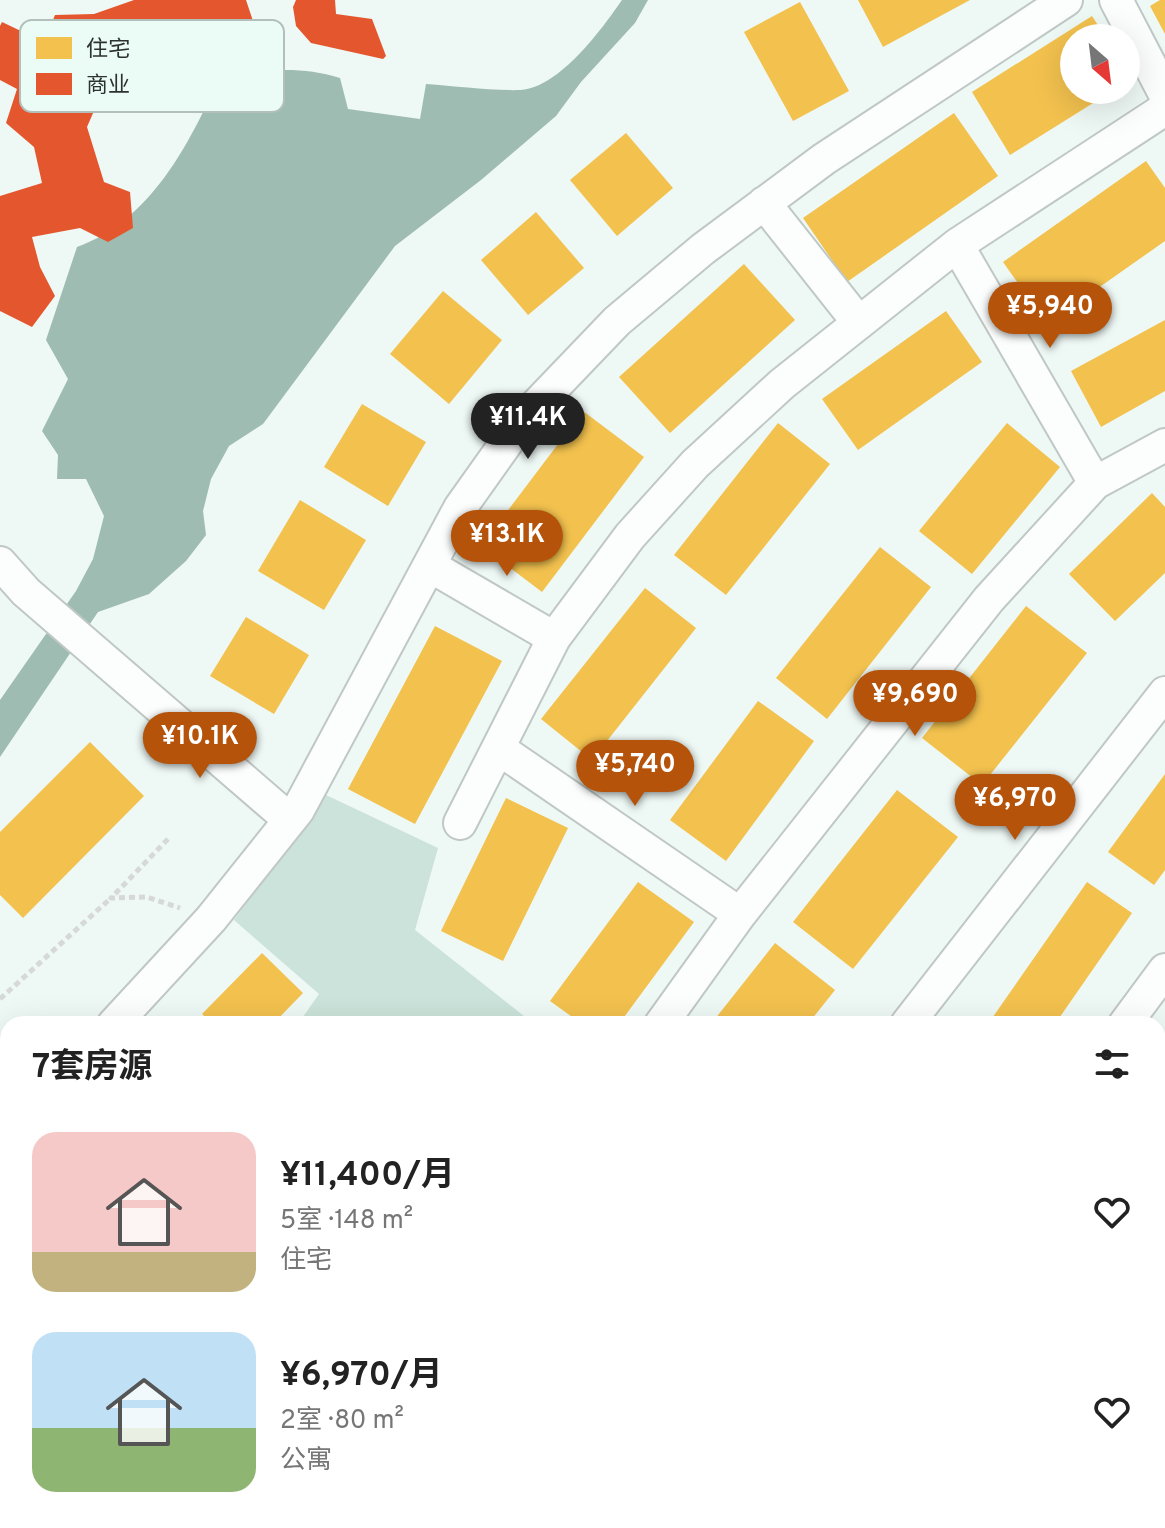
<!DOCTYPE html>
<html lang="zh">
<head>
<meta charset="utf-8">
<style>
	body { margin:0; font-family:Overpass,"Noto Sans SC",sans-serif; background:#f6f6f6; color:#222; height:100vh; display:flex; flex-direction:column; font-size:30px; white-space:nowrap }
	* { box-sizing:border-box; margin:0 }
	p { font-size:26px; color:#767676 }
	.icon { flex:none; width:44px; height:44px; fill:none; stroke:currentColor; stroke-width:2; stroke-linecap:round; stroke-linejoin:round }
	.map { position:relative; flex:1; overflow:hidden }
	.sheet { position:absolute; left:0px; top:1016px; width:1166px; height:512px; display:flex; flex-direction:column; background:#fff; border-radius:24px 24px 0 0; box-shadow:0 8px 32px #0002 }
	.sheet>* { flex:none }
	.needle { width:52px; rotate:152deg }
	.tools { position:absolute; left:1060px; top:24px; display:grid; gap:16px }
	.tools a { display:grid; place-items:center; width:80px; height:80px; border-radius:50%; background:#fff; box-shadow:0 8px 32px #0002; font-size:40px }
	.price { position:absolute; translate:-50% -68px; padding:0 18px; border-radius:28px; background:#b45309; color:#fff; font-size:26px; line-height:52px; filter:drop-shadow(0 2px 4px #0008) }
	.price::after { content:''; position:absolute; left:50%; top:48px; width:24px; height:18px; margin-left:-12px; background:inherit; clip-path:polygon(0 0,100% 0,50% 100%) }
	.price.current { background:#222; color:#fff }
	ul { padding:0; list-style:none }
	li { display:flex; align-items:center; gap:24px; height:200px; padding:0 32px }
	li span { display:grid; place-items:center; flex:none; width:224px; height:160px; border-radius:24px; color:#555 }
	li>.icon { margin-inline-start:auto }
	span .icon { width:96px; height:96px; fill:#fffc; stroke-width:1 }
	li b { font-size:34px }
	h2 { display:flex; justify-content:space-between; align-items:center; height:96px; padding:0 32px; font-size:34px }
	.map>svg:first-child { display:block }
</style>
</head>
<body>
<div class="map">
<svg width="1165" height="1528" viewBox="0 0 1165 1528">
	<rect width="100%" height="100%" fill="#eef8f4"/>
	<!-- green -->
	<path fill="#cbe3da" d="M326,795L438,848L415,930L534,1024H298L319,994L234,920Z"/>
	<!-- water -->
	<path fill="#9ebcb2" d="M622,0H648L635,23L581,82L556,116L481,180L395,246L263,424L229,446L211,479L203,511L206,535L186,561L149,594L98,612L0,757V700L76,591L93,559L104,516L86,479H57L58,455L42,431L68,379L46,340L77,247C150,221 189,145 219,78C261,70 298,65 340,78L348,109L420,119L426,84C457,86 490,91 521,90C560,87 602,29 622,0Z"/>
	<!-- homes -->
	<path fill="#f2c14e" d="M858,0H970L883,47Z
		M1160,0H1165V34L1150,6Z
		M800,2L849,91L793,121L744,32Z
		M1092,16L1106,38H1074V90H1114L1010,155L972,92Z
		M954,113L998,176L847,282L803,218Z
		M626,133L673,188L617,236L570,180Z
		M1146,161L1165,188V241L1047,324L1003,262Z
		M536,212L584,268L528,315L481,260Z
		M744,264L795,320L670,433L619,377Z
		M443,291L502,340L449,404L390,354Z
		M946,311L982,362L858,450L822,399Z
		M1165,320V391L1101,427L1071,371Z
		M362,404L426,442L388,506L324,467Z
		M583,411L644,457L542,592L481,546Z
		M778,423L830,464L726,595L674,555Z
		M1007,423L1060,467L972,574L919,531Z
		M1152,493L1165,507V573L1115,621L1069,574Z
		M300,500L366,540L324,610L258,571Z
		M880,547L931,587L827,719L776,678Z
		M645,588L696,628L592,760L541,719Z
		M1026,606L1087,653L982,785L922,738Z
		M246,617L309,655L274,714L210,676Z
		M435,626L502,661L415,824L348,789Z
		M758,701L814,741L726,861L670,820Z
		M90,742L144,796L23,918L0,895V832Z
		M1165,774V870L1154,885L1108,852Z
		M897,790L958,837L853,969L793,922Z
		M506,798L568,828L503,961L441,931Z
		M638,882L694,922L619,1024H582L550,1001Z
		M1087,882L1132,913L1055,1024H988Z
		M775,943L835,990L808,1024H711Z
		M262,953L303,993L273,1024H213L202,1014Z
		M1158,1054L1165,1060L1162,1154L1158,1151Z
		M0,1176L8,1191V1242L0,1247Z
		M8,1342V1395L0,1381V1347Z
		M13,1520H109L111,1524L105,1528H18Z
		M353,1520H391L382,1528H360Z
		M538,1520H541L549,1528H529Z
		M578,1520H624L615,1528H585Z
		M747,1520H809L818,1528H751Z
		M984,1520H1052L1046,1528H994Z
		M296,1521L300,1528H283Z"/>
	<!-- shops -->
	<path fill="#e4572e" d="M134,0H246L260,42L197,82H174L162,49L113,67L87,127L104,182L130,192L133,228L108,242L80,228L32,237L40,267L55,296L32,327L0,311V196L42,183L34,147L6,123L17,89L0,80V26L2,22L44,42L55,15L94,14Z
		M296,0H335L336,14L372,19L386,56L383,59L311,43L296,26L293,7Z"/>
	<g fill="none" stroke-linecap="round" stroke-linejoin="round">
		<!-- minor casing -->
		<g stroke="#c0c8c5" stroke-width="36">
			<path id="minor" d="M1116,0L1165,94
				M764,203L859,323
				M957,245L1095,483
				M0,563L26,592L290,820
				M432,567L554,638
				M498,748L740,914
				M460,823L554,638L630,536L695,464L782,384L957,245L1165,109
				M114,1024L211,919L298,810L460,508L524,418L617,321L703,249L824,159L1066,0
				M661,1024L740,914L989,599L1095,483L1165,445
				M907,1024L1165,693
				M1125,1024L1165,970
				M0,1114L8,1108
				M1158,1228L1165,1219
				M0,1294L8,1290
				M1158,1454L1165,1441
				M190,1528L204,1520
				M693,1528L702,1520
				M927,1528L933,1520
				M1119,1528L1123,1520"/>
		</g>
		<!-- path -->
		<path stroke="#d6d9d8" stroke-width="5" stroke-dasharray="6 4" stroke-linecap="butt" d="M168,839L111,898L147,897L180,908
			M0,999L111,898"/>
		<!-- minor -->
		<use href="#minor" stroke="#fcfefd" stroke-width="32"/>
	</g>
	<!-- legend -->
	<rect x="20" y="20" width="264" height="92" rx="12" fill="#ebfbf5" stroke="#b2bfba" stroke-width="2"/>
	<rect x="36" y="37" width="36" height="22" fill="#f2c14e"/>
	<rect x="36" y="73" width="36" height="22" fill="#e4572e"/>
	<g font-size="22" fill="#2c322f">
		<text x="86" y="56">住宅</text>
		<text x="86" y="92">商业</text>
	</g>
</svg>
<div class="tools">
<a><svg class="needle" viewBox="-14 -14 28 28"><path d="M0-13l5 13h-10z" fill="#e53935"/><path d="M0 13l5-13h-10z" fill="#767676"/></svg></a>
</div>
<b class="price" style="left:1050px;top:350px">¥5,940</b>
<b class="price current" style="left:528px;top:461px">¥11.4K</b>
<b class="price" style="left:507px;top:578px">¥13.1K</b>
<b class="price" style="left:915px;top:738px">¥9,690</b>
<b class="price" style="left:200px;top:780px">¥10.1K</b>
<b class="price" style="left:635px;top:808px">¥5,740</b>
<b class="price" style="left:1015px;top:842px">¥6,970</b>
<section class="sheet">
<h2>7套房源<svg class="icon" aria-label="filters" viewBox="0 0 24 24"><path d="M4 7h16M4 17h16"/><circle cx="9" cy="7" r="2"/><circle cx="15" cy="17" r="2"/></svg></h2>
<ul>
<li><span style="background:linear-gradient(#f6c9c9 75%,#c2b280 0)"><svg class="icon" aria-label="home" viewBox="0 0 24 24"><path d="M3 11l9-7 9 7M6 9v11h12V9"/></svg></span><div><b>¥11,400/月</b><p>5室 · 148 m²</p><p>住宅</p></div><svg class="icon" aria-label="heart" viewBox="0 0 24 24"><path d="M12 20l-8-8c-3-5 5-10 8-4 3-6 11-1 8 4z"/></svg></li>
<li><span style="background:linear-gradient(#bfe0f5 60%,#8fb573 0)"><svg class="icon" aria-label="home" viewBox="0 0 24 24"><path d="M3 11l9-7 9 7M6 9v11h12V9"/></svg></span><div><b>¥6,970/月</b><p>2室 · 80 m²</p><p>公寓</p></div><svg class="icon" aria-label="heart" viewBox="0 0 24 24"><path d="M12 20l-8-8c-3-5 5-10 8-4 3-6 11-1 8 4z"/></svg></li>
</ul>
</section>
</div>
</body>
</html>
